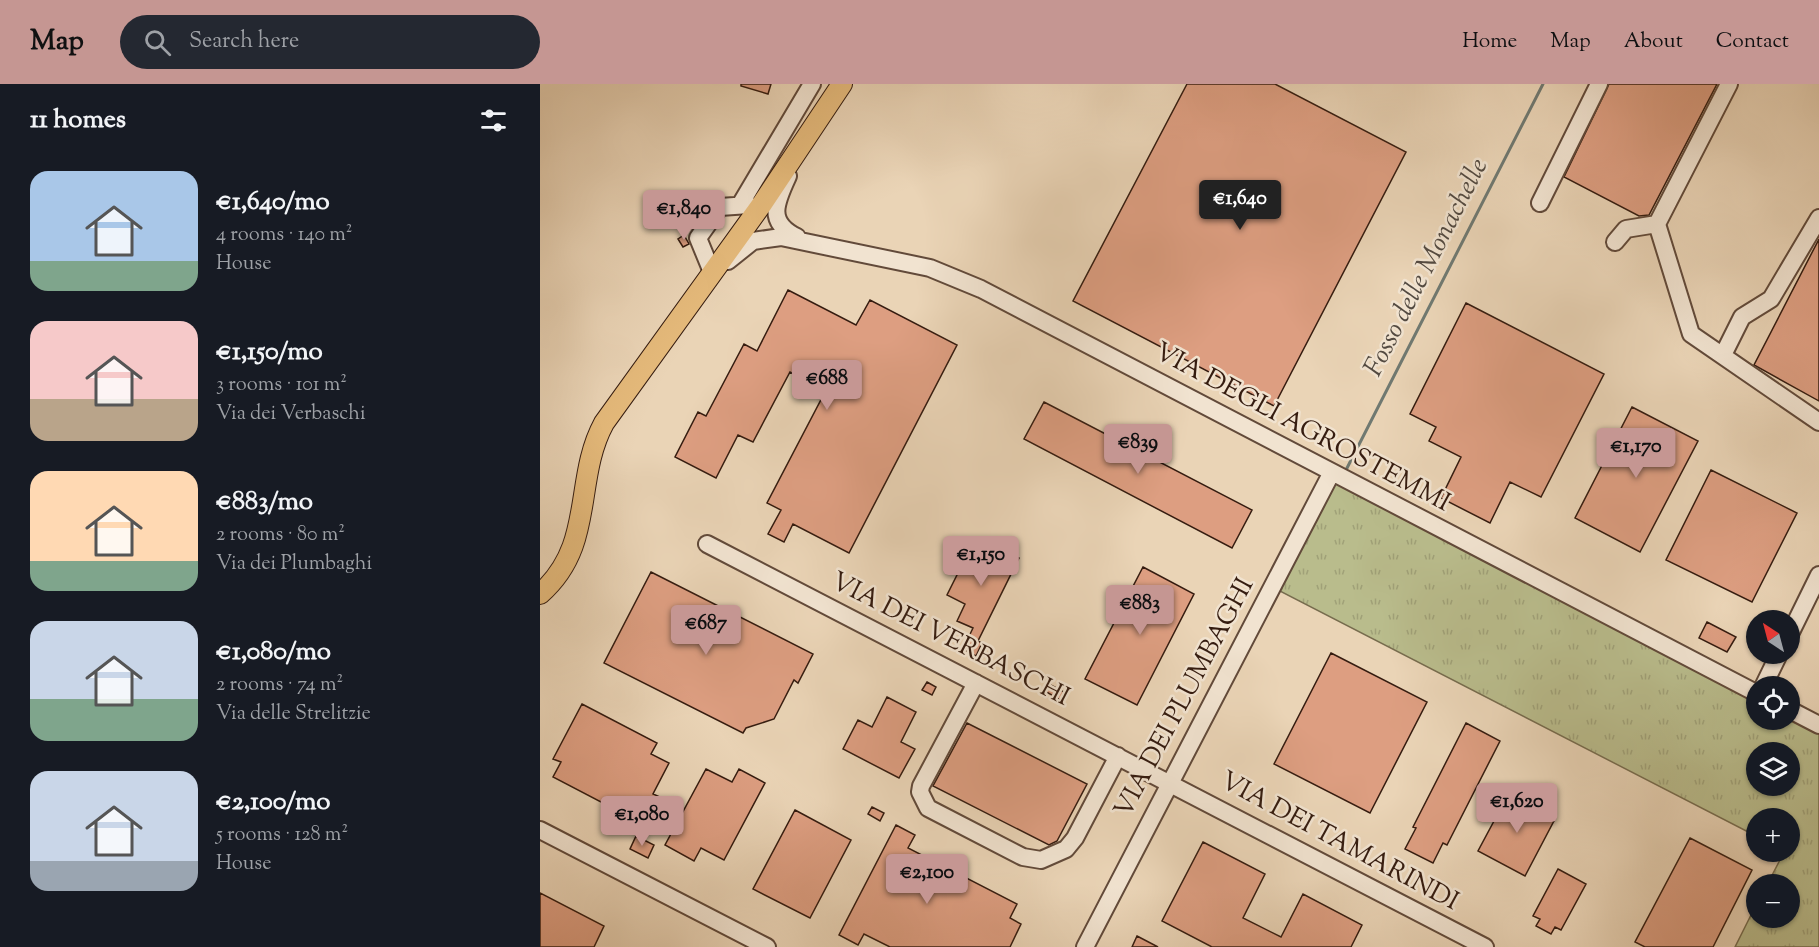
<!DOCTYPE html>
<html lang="en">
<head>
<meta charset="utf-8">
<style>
	body { margin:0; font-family:"Sorts Mill Goudy",serif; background:#242831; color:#f1f3f6; height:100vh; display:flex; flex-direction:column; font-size:22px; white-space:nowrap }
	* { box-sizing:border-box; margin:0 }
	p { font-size:20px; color:#9ea1a6 }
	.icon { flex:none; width:33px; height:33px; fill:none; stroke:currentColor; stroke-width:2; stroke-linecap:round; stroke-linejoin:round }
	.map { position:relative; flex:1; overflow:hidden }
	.details { display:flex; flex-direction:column; background:#171b24; width:540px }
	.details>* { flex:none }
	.needle { width:39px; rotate:324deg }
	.buttons { position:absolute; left:1206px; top:526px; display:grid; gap:12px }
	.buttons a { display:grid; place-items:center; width:54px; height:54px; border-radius:50%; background:#171b24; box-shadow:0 2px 4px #0004; font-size:30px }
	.price { position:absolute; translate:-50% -51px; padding:0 14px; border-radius:6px; background:#c59692; color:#111; font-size:20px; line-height:39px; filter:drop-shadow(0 2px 3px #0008) }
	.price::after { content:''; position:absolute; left:50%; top:36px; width:18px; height:14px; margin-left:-9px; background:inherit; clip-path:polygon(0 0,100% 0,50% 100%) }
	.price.selected { background:#222; color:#fff }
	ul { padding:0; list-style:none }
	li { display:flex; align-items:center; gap:18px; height:150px; padding:0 30px }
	li span { display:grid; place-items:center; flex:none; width:168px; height:120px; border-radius:18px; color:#555 }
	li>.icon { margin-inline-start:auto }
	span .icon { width:72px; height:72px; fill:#fffc; stroke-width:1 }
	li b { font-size:26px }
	h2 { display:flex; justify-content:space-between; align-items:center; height:72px; padding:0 30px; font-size:26px }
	header { display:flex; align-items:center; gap:36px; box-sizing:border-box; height:84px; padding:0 30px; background:#c59692; color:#111 }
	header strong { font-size:28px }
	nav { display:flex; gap:33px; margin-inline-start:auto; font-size:21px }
	.search { width:420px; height:54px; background:#242831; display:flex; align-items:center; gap:15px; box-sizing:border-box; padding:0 21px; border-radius:33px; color:#9ea1a6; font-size:22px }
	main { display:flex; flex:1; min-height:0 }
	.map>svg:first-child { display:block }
</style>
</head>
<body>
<header>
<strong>Map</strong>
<div class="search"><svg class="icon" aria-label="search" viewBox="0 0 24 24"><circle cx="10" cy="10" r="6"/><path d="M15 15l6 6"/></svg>Search here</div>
<nav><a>Home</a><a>Map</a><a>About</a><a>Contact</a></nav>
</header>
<main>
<section class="details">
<h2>11 homes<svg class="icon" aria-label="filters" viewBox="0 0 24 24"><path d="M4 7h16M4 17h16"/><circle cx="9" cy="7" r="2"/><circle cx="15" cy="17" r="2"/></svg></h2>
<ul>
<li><span style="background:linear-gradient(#a9c7e8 75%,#7fa58c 0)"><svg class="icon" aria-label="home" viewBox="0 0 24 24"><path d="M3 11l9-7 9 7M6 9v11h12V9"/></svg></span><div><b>€1,640/mo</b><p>4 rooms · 140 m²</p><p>House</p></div></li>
<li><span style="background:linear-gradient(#f6c9c9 65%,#b9a48a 0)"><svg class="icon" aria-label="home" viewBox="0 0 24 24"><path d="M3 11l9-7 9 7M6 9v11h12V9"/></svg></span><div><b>€1,150/mo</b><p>3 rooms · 101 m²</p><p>Via dei Verbaschi</p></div></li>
<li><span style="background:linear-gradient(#ffd9b3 75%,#7fa58c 0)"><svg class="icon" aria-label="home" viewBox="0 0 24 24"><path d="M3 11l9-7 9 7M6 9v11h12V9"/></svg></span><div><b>€883/mo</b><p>2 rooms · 80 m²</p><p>Via dei Plumbaghi</p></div></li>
<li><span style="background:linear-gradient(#c9d6e8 65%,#7fa58c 0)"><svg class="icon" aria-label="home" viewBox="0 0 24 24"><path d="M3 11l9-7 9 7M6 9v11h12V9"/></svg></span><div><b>€1,080/mo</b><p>2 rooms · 74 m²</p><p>Via delle Strelitzie</p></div></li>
<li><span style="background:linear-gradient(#c9d6e8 75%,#9aa5b1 0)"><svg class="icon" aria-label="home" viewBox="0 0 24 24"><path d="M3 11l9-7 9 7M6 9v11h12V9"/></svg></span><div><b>€2,100/mo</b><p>5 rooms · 128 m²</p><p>House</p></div></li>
</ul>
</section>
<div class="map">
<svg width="1279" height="863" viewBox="0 0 1279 863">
	<defs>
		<pattern id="grass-tufts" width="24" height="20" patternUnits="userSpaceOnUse" patternTransform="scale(1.5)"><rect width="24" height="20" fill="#b9bc8c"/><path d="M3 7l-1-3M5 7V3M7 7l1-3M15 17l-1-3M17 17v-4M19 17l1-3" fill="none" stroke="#a0a178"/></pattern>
	</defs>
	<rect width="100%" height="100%" fill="#ead4b6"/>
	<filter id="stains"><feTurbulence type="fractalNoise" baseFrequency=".00333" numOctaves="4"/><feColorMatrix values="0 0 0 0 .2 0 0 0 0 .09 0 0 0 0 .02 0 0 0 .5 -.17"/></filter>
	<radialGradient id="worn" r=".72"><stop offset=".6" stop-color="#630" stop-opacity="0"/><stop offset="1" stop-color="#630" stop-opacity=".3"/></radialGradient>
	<!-- grass -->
	<path fill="url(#grass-tufts)" stroke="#776c4e" stroke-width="1.5" fill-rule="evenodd" d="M792,388L1216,609V636H1250V626L1279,641V863H1195L1216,821V834H1250V801H1227L1244,768H1250V735H1216V752L732,503ZM1216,669H1250V702H1216Z"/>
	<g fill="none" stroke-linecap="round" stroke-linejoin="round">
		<!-- stream -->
		<path stroke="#707971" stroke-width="3" d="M806,386L1003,0"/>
	</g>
	<!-- building -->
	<path fill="#dd9e81" stroke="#351c10" stroke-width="1.5" d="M201,0H231L228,10L201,2Z
		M647,0H735L866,68L734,322L533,217Z
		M1069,0H1177L1109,131L1099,132L1024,93Z
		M144,151L149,160L143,163L138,155Z
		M1279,155V317L1214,281Z
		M248,206L316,241L330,216L417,261L309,469L253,440L244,458L228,450L241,426L227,419L286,306L250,288L213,358L198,351L176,394L135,373L158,328L166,332L204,260L217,267Z
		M926,219L1064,290L1001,413L970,398L950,439L901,414L921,373L889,357L896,343L870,330Z
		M504,318L712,426L692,464L484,355Z
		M1092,323L1158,357L1100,468L1035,434Z
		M1171,386L1257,429L1212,518L1126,476Z
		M436,453L479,474L438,557L442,559L436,572L423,565L433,544L417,537L425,520L407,511Z
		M603,483L654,510L597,621L545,595Z
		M111,488L273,570L258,599L254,596L234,635L206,644L203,649L64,579Z
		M1167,538L1196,553L1187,568L1159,554Z
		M791,569L887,618L830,729L734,680Z
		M387,598L396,603L392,611L382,606Z
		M507,599L526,609L522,617L503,606Z
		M347,613L376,628L361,658L375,665L359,694L303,665L318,636L332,643Z
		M42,620L117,659L111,670L129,679L113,710L120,713L105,741L13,693L21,678L13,675Z
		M427,639L547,700L517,757L509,761L393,702Z
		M926,639L960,657L907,761L903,759L893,779L865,765L876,744L873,743Z
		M166,685L192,698L199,685L225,699L184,776L161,764L154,777L125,761Z
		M969,709L1016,733L985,792L938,767Z
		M332,723L344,729L340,737L328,730Z
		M255,726L311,756L270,834L213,805Z
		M356,741L375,751L368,764L477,820L470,834L481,840L470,863H350L324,850L318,861L299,851Z
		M96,752L114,761L108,774L90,765Z
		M1150,754L1212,786L1173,863H1105L1095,858Z
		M663,758L725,790L703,834L741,853L763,810L822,841L811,863H672L622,837Z
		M1018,785L1046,800L1021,846L1015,843L1011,850L996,842L1000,835L993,832Z
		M0,809L64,842L54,863H0Z
		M597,852L618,863H592Z"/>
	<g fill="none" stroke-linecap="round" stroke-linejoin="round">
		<!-- minor casing -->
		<g stroke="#624a3a" stroke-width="20">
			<path id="minor" d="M1189,0L1117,140L1151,250L1279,338
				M248,92C236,118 226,138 257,153
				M1000,119L1059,0
				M200,121L272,0
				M1075,158L1086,145L1117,140
				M188,177L213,157L241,153L390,184L441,205L1216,609
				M172,188L158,154L180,123L209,121
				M1183,271L1202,233L1231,215L1279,134
				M167,460L945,863
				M1250,550L1279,491
				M436,599L381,702L380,708L388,724L483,773L501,776L526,765L535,754L578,672
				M1223,603L1239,570
				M1250,626L1279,641
				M0,746L227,863
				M545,863L792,388"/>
		</g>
		<!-- major casing -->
		<g stroke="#351c10" stroke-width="22">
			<path id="major" d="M0,510C56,461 33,396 64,339L222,120L302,0"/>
		</g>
		<!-- minor -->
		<use href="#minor" stroke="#f1e3d0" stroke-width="16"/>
		<!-- major -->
		<use href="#major" stroke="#e5ba7b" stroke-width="20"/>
	</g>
	<g text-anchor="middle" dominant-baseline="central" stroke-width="5" stroke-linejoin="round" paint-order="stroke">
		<!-- street labels -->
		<g font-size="26" fill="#351c10" stroke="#f1e3d0">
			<text transform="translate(762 344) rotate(28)">VIA DEGLI AGROSTEMMI</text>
			<text transform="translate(410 556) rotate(27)">VIA DEI VERBASCHI</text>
			<text transform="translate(645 614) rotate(-62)">VIA DEI PLUMBAGHI</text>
			<text transform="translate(799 758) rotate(28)">VIA DEI TAMARINDI</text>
		</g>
		<!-- water labels -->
		<g font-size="27" font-style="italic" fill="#534a41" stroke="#f1e3d0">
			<text transform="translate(887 184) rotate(-63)">Fosso delle Monachelle</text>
		</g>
	</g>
	<rect width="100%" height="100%" filter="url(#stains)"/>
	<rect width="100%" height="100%" fill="url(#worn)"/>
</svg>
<div class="buttons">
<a><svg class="needle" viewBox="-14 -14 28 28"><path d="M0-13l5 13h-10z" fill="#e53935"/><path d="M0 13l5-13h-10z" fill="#9ea1a6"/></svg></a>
<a><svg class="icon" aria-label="locate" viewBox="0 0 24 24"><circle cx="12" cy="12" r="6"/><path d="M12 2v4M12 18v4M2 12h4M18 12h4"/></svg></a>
<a><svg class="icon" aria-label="layers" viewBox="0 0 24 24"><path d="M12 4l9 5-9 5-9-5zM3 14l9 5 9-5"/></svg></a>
<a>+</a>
<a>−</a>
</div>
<b class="price selected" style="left:700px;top:147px">€1,640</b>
<b class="price" style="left:144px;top:157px">€1,840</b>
<b class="price" style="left:287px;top:327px">€688</b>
<b class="price" style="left:598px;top:391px">€839</b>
<b class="price" style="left:1096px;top:395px">€1,170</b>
<b class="price" style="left:441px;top:503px">€1,150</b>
<b class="price" style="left:600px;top:552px">€883</b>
<b class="price" style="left:166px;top:572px">€687</b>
<b class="price" style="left:977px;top:750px">€1,620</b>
<b class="price" style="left:102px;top:763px">€1,080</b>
<b class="price" style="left:387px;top:821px">€2,100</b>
</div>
</main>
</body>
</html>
